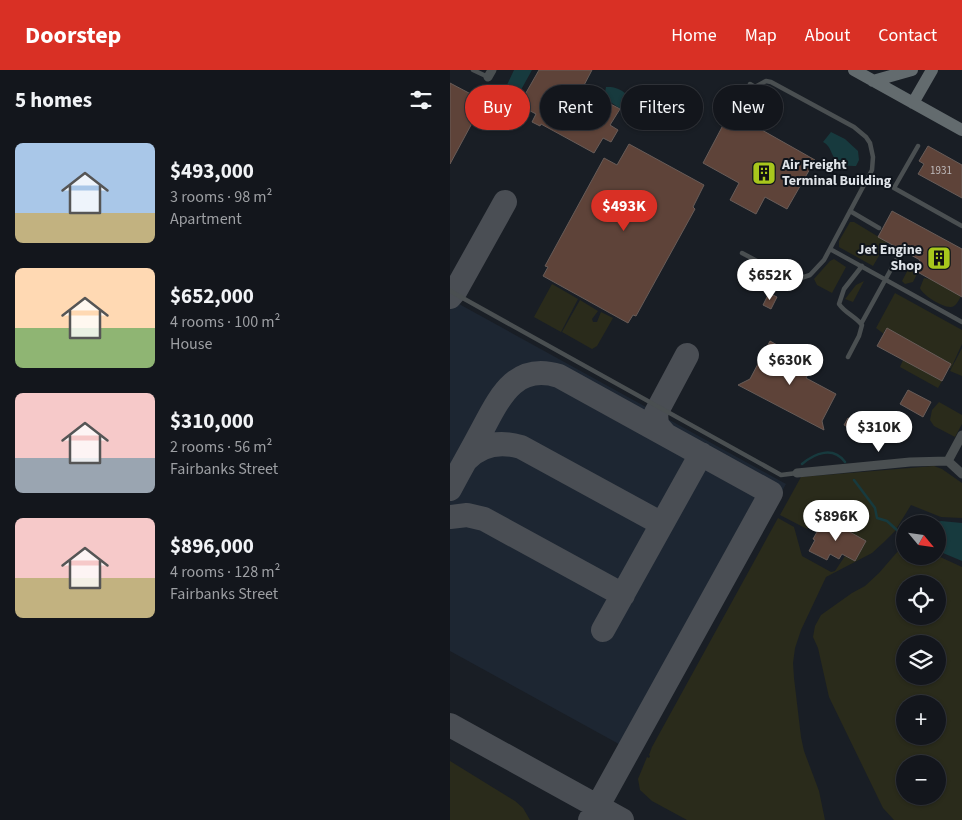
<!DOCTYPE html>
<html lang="en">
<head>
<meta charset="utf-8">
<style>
	body { margin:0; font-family:"Source Sans 3",sans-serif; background:#202329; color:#f1f3f6; height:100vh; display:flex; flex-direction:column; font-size:19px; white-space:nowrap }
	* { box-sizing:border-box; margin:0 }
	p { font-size:16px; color:#9d9fa3 }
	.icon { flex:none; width:28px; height:28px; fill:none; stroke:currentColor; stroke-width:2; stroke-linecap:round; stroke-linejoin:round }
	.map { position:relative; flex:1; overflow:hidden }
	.sheet { display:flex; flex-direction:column; background:#13161c; width:450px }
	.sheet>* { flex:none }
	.hud { position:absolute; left:15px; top:15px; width:421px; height:45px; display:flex; gap:10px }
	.needle { width:32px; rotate:119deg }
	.fabs { position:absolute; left:446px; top:445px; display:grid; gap:10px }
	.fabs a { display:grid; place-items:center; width:50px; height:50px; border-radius:50%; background:#13161c; box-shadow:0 1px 4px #0004,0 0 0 1px #32353b; font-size:25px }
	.price { position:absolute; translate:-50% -42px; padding:0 11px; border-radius:18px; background:#fff; color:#222; font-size:16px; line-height:32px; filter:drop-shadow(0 1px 2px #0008) }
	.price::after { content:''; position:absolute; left:50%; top:30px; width:15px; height:11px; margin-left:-8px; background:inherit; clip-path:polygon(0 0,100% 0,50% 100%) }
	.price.current { background:#d93025; color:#fff }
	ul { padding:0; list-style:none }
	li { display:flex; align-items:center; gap:15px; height:125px; padding:0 15px }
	li span { display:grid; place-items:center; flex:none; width:140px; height:100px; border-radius:8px; color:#555 }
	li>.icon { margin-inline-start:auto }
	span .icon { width:60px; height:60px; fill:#fffc; stroke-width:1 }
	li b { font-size:21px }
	h2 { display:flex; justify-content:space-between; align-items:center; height:60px; padding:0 15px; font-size:21px }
	.tag { padding:0 18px; border-radius:22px; background:#13161c; box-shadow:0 1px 4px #0004,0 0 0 1px #32353b; font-size:18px; line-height:45px }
	.tag.current { background:#d93025; color:#fff }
	header { display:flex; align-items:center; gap:30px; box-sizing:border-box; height:70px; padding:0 25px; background:#d93025; color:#fff }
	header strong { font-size:24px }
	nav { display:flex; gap:28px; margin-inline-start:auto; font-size:18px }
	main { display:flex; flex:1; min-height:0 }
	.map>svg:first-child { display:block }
</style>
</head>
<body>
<header>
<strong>Doorstep</strong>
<nav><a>Home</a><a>Map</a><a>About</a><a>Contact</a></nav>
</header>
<main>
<section class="sheet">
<h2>5 homes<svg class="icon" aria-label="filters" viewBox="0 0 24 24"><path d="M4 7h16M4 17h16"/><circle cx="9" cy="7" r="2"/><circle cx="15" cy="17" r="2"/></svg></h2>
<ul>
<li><span style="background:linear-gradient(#a9c7e8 70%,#c2b280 0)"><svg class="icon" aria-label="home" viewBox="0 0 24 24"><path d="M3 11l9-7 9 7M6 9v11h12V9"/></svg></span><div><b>$493,000</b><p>3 rooms · 98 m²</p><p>Apartment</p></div></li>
<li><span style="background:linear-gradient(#ffd9b3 60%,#8fb573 0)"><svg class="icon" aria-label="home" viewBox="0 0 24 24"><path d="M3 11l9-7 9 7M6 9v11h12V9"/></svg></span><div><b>$652,000</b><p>4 rooms · 100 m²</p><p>House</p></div></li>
<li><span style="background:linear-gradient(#f6c9c9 65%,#9aa5b1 0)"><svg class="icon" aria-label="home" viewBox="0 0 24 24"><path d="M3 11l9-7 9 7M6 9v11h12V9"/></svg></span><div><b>$310,000</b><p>2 rooms · 56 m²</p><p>Fairbanks Street</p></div></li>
<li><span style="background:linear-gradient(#f6c9c9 60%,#c2b280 0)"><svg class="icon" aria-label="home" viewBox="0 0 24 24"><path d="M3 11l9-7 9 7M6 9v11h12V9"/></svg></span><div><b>$896,000</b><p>4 rooms · 128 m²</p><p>Fairbanks Street</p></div></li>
</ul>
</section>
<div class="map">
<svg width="512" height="750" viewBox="0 0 512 750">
	<rect width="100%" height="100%" fill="#191e25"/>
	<!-- built -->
	<path fill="#1d2632" d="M0,229L336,414L187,684L0,581Z"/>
	<!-- green -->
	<path fill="#2a2b1b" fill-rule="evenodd" d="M400,152H404L437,172L423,196L389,177V171Z
		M384,189L396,197L382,223L367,215L364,209L380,191Z
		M462,192L471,196L463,212L455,214L452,211Z
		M474,208L483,210L511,226C509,230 507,234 504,236C497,241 472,225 470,218Z
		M414,211L403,232L395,229L406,215Z
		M102,214L128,229L111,262L84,247Z
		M445,223L512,260V274L501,298H499L501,294L437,259L434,261V264L426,258Z
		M130,230L148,241L142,249L143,252H147L151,242L163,248L147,276L142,279L112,262Z
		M512,278V306L500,301Z
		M453,290L492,311L488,318L450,297Z
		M489,332L512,345V354L505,367L484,356L480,350L482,340Z
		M484,396L492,399L512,413V448L491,447L461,435L445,461L434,472L422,483L376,507L351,560L345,578L343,593L344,608L351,667L354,681L369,721L375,750H237L202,731L190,720L188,709L197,687L199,688L200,686L199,685L202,677L328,448L344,457L352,486L381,502L385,501L395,486L405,491L416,471L397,460L399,458L371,443L365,453L357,459L330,445L351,407Z
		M455,473V486H488L512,497V750H444L433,738L379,627L368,578L363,567L365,556L371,545L402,523L415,516L429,503ZM455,514H488V546H455ZM455,574H488V606H455ZM455,634H488V666H455ZM455,694H488V726H455Z
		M0,691L65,731L73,738L80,750H0Z"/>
	<!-- water -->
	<path fill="#173a3e" d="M64,0H82L67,27L57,23L55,19Z
		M156,17C169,16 181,24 182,38L171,39L154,28Z
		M381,62L395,69L408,81L409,90L406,96C377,97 386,78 373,72Z
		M491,451L512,453V491L493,483L488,478V454H481Z"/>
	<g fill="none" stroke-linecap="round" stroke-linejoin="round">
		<!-- stream -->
		<path stroke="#173a3e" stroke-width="2.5" d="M352,394C365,383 383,376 395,392
			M404,410L425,438L427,448L437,451L448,461L455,464"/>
		<!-- taxiway -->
		<path stroke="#4a4e54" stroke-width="24" d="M0,227L6,220L55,132
			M214,363L207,355L206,343L237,285
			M16,390C31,374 50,371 71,377L212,454
			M0,419C10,400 21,381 31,362C49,329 64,292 109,306L321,423L140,750
			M0,447L17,445L34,449L173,525
			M153,560L251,384
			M0,655L172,750"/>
	</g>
	<!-- building -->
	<path fill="#5e4339" stroke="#685c58" d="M89,0H142L132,19L170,39L160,55L168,60L161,72L153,68L144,83L91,54L90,56L82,52L86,44L69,35Z
		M0,13L34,31L0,94Z
		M280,42L365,90L337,139L315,127L306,144L280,130L289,113L253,93Z
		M179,74L254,115L243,137L245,139L186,246L183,245L178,253L93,206L98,197L95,196L154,88L167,95Z
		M478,76L512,95V128L468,104L474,94L469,91Z
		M442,141L512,179V227L464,200L470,190L428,167Z
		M319,223L327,227L321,239L313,235Z
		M437,258L501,294L492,311L427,276Z
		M320,271L338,281L331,293L344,300L352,286L364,293L356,308L386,324L372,351L374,360L288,315L300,309Z
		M458,320L481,332L473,347L450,334Z
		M398,348L407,353L403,360L394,355Z
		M375,448L416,471L405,491L392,484L389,489L380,484L377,490L359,481L365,470L363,469Z"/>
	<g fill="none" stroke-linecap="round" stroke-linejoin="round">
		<!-- lane -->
		<path stroke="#4a4f51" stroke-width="4.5" d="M23,0L38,7
			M468,76L444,118L512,156
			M400,141L429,158
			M380,179L512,252
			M292,183L339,208L348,209L360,205L374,190L422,100L423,87L420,73L416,67L404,57L321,12L316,11L305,17L300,14
			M0,221L331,405L347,403
			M411,254L450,183
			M398,287L409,266L412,255C405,246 395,243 389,234L394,219L412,196"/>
		<!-- street -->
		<path stroke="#4a4f51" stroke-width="9" d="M38,7L42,0
			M498,391L512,404
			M347,403L460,392L498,391L512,365"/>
		<!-- secondary -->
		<path stroke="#636b6e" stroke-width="12" d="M404,0L512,60
			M423,11L462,0
			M463,33L482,0"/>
	</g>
	<!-- icons -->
	<defs>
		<g id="building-square" transform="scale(1.25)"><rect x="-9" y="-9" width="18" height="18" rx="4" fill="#a8c71c" stroke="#10151c"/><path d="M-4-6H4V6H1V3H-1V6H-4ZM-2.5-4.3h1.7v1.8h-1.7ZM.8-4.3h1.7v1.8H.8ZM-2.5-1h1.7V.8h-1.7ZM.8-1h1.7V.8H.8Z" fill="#111"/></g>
	</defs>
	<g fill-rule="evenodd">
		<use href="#building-square" x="314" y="103"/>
		<use href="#building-square" x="489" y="188"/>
	</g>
	<g text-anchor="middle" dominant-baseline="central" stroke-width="4" stroke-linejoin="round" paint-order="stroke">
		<!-- number labels -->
		<g font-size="11" fill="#bfbbbc">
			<text x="491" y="100">1931</text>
		</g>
		<!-- poi labels -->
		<g font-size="14" font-weight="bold" fill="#dfe3e8" stroke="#10151c" text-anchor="start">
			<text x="332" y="95">Air Freight<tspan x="332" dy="16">Terminal Building</tspan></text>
			<text x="472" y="180" text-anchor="end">Jet Engine<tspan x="472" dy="16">Shop</tspan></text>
		</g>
	</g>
</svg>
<div class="fabs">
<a><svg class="needle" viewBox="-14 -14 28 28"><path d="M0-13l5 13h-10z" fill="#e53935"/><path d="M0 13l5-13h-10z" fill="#9d9fa3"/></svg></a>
<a><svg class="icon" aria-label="locate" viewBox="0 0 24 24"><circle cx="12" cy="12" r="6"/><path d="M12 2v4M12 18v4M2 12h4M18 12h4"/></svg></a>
<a><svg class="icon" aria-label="layers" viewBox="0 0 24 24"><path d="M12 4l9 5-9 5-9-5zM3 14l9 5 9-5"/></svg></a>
<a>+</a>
<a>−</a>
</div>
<b class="price current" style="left:174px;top:162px">$493K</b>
<b class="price" style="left:320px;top:231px">$652K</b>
<b class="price" style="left:340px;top:316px">$630K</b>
<b class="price" style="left:429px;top:383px">$310K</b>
<b class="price" style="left:386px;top:472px">$896K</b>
<div class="hud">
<a class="tag current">Buy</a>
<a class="tag">Rent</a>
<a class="tag">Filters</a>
<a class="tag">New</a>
</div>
</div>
</main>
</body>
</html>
